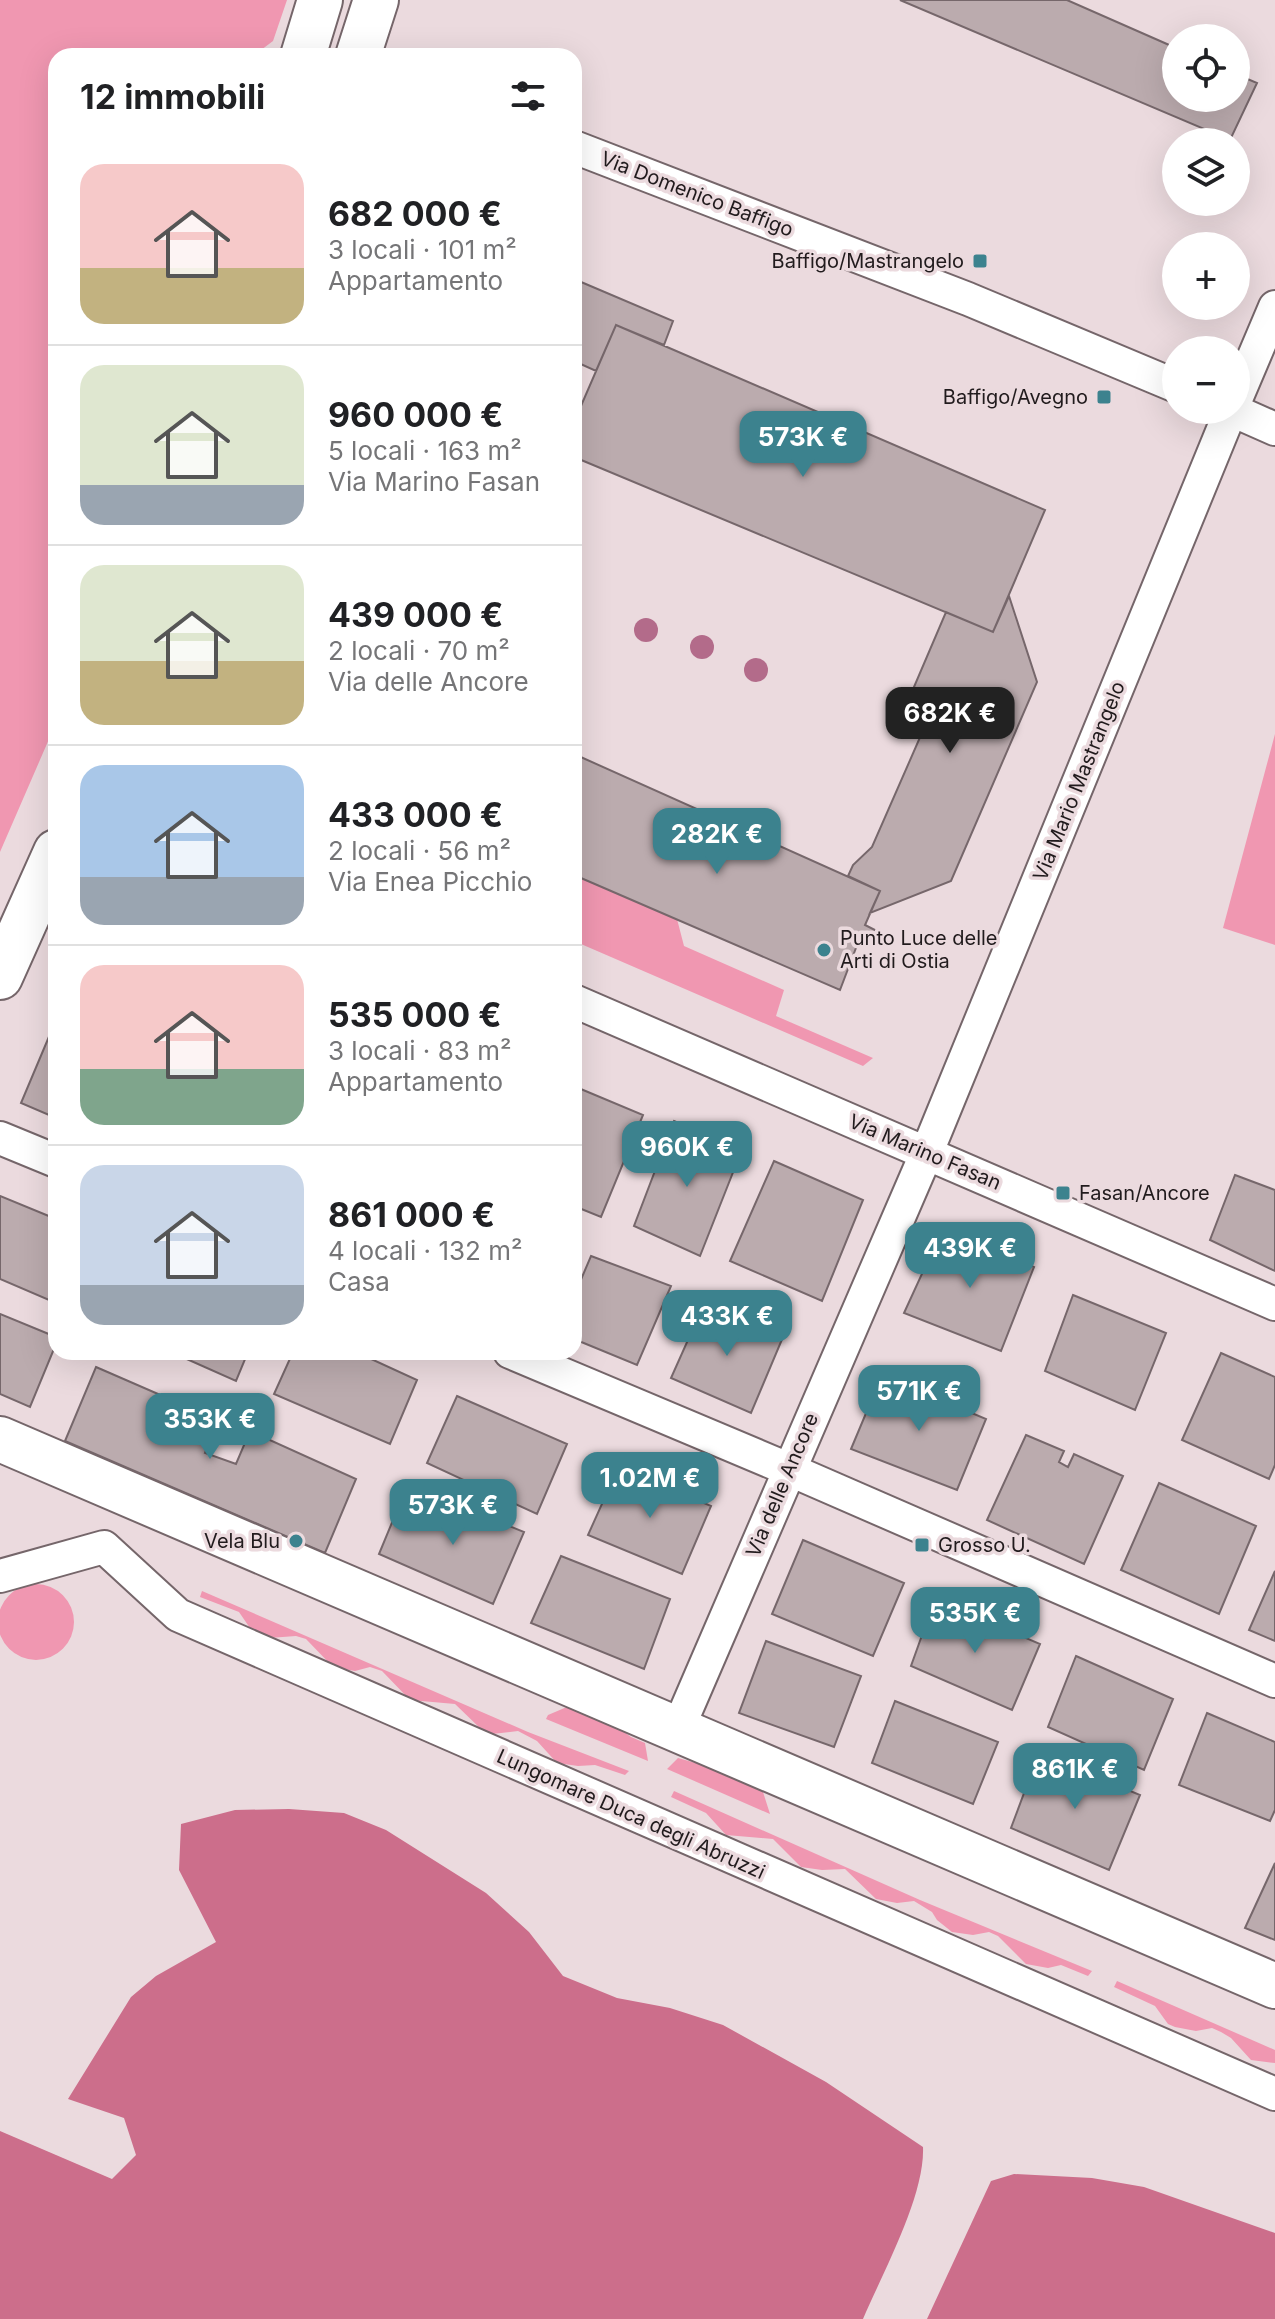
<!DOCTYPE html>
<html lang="it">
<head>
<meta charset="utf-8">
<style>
	body { margin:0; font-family:Inter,sans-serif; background:#f2f2f2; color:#202124; height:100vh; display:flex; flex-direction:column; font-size:30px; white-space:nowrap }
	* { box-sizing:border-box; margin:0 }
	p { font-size:26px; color:#757577 }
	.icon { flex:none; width:44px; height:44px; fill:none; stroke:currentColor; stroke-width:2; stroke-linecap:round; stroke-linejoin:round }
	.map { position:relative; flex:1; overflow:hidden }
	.panel { position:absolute; left:48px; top:48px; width:534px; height:1312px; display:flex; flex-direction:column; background:#fff; border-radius:24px; box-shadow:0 8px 32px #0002 }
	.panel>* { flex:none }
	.tools { position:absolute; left:1162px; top:24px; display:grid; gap:16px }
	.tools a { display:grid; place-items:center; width:88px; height:88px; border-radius:50%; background:#fff; box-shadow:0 8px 32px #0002; font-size:40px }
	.price { position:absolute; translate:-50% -68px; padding:0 18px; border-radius:16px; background:#3c828e; color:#fff; font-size:26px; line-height:52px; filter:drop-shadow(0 2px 4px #0008) }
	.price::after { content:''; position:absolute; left:50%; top:48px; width:24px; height:18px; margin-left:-12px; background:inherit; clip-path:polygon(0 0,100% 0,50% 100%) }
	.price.active { background:#222; color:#fff }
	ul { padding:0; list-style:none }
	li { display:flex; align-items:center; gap:24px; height:200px; padding:0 32px }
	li+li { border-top:2px solid #e0e0e0 }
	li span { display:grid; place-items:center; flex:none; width:224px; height:160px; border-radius:24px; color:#555 }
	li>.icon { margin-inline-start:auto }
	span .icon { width:96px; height:96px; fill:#fffc; stroke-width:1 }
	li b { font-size:34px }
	h2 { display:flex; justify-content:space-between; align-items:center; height:96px; padding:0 32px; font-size:34px }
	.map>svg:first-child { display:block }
</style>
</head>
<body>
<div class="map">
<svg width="1275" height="2319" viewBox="0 0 1275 2319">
	<rect width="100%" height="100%" fill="#ebdade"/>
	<!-- green -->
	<path fill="#f097b1" d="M0,0H287L273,41L253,56H56V723L0,852Z
		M1275,734V945L1223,928Z
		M574,875L677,919L684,946L784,990L776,1016L873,1058L863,1066L574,941Z
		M-2 1622a38 38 0 1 1 76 0a38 38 0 1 1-76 0Z
		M202,1591L528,1732L629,1771L625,1775L595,1765L578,1766L557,1763L537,1741L518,1731L492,1734L483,1731L455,1704L410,1700L382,1671L370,1667L355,1671L333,1667L306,1639L296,1636L269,1638L252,1631L239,1612L200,1597Z
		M581,1701L631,1737L645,1743L648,1761L546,1719L548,1715Z
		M678,1758L724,1771L758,1776L770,1814L667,1769Z
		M674,1791L920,1900L1092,1971L1088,1976L1061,1965L1048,1968L1026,1964L998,1936L989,1932L973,1935L952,1932L937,1920L932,1912L914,1901L897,1903L876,1899L845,1869L822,1870L801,1867L773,1839L726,1835L706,1813L671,1797Z
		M1117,1981L1275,2050V2063L1251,2060L1231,2038L1221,2032L1212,2028L1196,2031L1175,2027L1168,2024L1155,2006L1114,1987Z"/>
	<!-- water -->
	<path fill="#cc6e8b" d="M289,1809L344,1813L386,1830L486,1893L529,1932L563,1976L617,1998L670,2008L723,2025L826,2082L923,2147C925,2196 883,2272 863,2319H0V2131L112,2179L136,2155L124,2118L68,2099L131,1997L156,1976L216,1942L179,1870L181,1824L235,1810Z
		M1014,2174L1092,2178L1144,2187L1275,2233V2319H927L991,2181Z"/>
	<!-- building -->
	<path fill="#bbabae" stroke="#76676b" stroke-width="2" d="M900,0H1067L1176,48V98H1236V74L1257,83L1230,140Z
		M574,279L673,321L664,345L616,325L596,371L574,361Z
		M616,325L1045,510L993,632L574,457V422Z
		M1009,596L1037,682L951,881L870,913L880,891L848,876L853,865L872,847L925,726L902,715L946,612L993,632Z
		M574,754L880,891L865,925L875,930L870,944L859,940L840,990L574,875Z
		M56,1020V1118L21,1103Z
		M576,1087L643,1115L601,1217L574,1206Z
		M674,1121L741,1152L700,1256L634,1226Z
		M774,1161L863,1200L822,1301L730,1261Z
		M1235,1175L1275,1190V1271L1210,1240Z
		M0,1196L56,1219V1303L0,1279Z
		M943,1228L1034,1267L1001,1351L904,1313Z
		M591,1256L671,1286L637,1365L574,1339V1296Z
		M1073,1295L1166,1333L1135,1410L1045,1371Z
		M704,1304L783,1337L751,1413L671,1378Z
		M0,1314L56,1337V1344L30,1407L0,1394Z
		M171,1352H248L236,1381Z
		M293,1352H356L417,1380L390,1444L274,1394Z
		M1221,1353L1275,1377V1465L1269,1479L1182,1440Z
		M96,1367L218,1420L205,1453L236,1464L250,1431L356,1479L325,1553L65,1441Z
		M882,1375L986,1419L957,1490L851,1449Z
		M457,1396L567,1444L537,1514L427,1463Z
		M1026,1435L1064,1451L1059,1462L1068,1467L1074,1454L1123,1476L1084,1564L987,1520Z
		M619,1466L711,1506L682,1574L588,1535Z
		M1159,1483L1256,1526L1219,1614L1121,1570Z
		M403,1496L454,1518L460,1506L524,1532L493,1604L379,1554Z
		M803,1540L904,1583L873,1656L772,1614Z
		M561,1556L670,1599L644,1669L531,1623Z
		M1275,1571V1641L1249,1630Z
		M935,1599L1040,1644L1012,1710L911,1666Z
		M766,1641L861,1676L834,1747L739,1713Z
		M1076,1656L1173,1699L1144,1770L1048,1727Z
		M895,1701L998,1742L973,1804L872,1763Z
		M1207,1713L1275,1742V1810L1270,1821L1179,1785Z
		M1039,1753L1140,1795L1109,1870L1011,1828Z
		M1275,1863V1940L1245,1928Z"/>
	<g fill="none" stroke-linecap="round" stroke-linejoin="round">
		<!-- street casing -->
		<g stroke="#75666a" stroke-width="36">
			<path id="street" d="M574,147L968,299L1176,386
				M1236,399L1275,307
				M1232,410L1275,429
				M574,1001L1275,1304
				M0,1138L56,1161
				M510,1352L788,1469L1275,1681
				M0,1576L104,1547L178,1615L1275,2094
				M677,1731L927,1152L1231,410"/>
		</g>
		<!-- secondary casing -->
		<g stroke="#75666a" stroke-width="48">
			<path id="secondary" d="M303,56L320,0
				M358,56L376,0
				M0,977L56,852
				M0,1439L1275,1986"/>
		</g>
		<!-- street -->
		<use href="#street" stroke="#fff" stroke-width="32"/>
		<!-- secondary -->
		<use href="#secondary" stroke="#fff" stroke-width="44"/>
	</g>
	<!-- trees -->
	<g fill="#b36b8a">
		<circle cx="646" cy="630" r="12"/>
		<circle cx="702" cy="647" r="12"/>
		<circle cx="756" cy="670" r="12"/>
	</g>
	<!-- markers -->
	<g fill="#3c828e" stroke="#ebdade" stroke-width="3">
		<rect x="972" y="253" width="16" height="16" rx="4"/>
		<rect x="1096" y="389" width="16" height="16" rx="4"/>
		<circle cx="824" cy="950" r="8"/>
		<rect x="1055" y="1185" width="16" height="16" rx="4"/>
		<circle cx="296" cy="1541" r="8"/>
		<rect x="914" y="1537" width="16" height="16" rx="4"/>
	</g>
	<g text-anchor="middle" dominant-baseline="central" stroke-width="7" stroke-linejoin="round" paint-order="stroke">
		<!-- street labels -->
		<g font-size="20" fill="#211b1d" stroke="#ebdade">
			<text transform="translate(697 194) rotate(21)">Via Domenico Baffigo</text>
			<text transform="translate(1079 781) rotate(-68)">Via Mario Mastrangelo</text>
			<text transform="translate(925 1152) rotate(23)">Via Marino Fasan</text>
			<text transform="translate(782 1485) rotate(-67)">Via delle Ancore</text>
			<text transform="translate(631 1814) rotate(24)">Lungomare Duca degli Abruzzi</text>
		</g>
		<!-- poi labels -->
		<g font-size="20" fill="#211b1d" stroke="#ebdade" text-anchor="end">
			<text x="964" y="261">Baffigo/Mastrangelo</text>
			<text x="1088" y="397">Baffigo/Avegno</text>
			<text x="840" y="938" text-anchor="start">Punto Luce delle<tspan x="840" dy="23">Arti di Ostia</tspan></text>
			<text x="1079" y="1193" text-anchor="start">Fasan/Ancore</text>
			<text x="280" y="1541">Vela Blu</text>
			<text x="938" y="1545" text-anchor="start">Grosso U.</text>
		</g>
	</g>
</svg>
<div class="tools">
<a><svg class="icon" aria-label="locate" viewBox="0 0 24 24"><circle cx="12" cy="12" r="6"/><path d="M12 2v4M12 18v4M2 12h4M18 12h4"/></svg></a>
<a><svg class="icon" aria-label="layers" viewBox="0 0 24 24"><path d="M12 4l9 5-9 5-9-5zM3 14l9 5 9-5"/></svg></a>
<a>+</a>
<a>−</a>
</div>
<b class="price" style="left:803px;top:479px">573K €</b>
<b class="price active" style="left:950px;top:755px">682K €</b>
<b class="price" style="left:717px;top:876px">282K €</b>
<b class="price" style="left:687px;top:1189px">960K €</b>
<b class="price" style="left:970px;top:1290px">439K €</b>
<b class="price" style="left:727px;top:1358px">433K €</b>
<b class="price" style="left:919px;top:1433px">571K €</b>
<b class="price" style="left:210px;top:1461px">353K €</b>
<b class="price" style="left:650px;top:1520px">1.02M €</b>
<b class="price" style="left:453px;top:1547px">573K €</b>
<b class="price" style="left:975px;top:1655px">535K €</b>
<b class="price" style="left:1075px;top:1811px">861K €</b>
<section class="panel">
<h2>12 immobili<svg class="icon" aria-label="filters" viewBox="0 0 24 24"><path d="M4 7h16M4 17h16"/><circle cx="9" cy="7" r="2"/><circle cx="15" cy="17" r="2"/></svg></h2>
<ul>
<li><span style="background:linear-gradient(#f6c9c9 65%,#c2b280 0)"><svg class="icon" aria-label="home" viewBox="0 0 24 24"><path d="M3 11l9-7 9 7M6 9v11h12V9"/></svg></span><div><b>682 000 €</b><p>3 locali · 101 m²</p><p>Appartamento</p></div></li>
<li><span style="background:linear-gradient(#dfe7d0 75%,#9aa5b1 0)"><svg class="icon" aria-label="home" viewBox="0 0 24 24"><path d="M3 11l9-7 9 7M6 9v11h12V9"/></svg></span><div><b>960 000 €</b><p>5 locali · 163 m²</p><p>Via Marino Fasan</p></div></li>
<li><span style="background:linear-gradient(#dfe7d0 60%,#c2b280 0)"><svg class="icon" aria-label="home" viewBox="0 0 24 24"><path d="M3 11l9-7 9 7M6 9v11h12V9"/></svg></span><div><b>439 000 €</b><p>2 locali · 70 m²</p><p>Via delle Ancore</p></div></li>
<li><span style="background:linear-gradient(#a9c7e8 70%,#9aa5b1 0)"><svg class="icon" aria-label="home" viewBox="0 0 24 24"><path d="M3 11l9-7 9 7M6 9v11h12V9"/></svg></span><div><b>433 000 €</b><p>2 locali · 56 m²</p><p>Via Enea Picchio</p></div></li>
<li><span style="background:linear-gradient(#f6c9c9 65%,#7fa58c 0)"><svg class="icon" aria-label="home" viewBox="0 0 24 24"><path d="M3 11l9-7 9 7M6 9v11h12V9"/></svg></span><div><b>535 000 €</b><p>3 locali · 83 m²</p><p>Appartamento</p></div></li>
<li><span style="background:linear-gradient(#c9d6e8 75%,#9aa5b1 0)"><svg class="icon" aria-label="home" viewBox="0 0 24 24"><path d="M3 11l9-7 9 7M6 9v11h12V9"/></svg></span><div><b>861 000 €</b><p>4 locali · 132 m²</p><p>Casa</p></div></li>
</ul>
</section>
</div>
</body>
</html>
